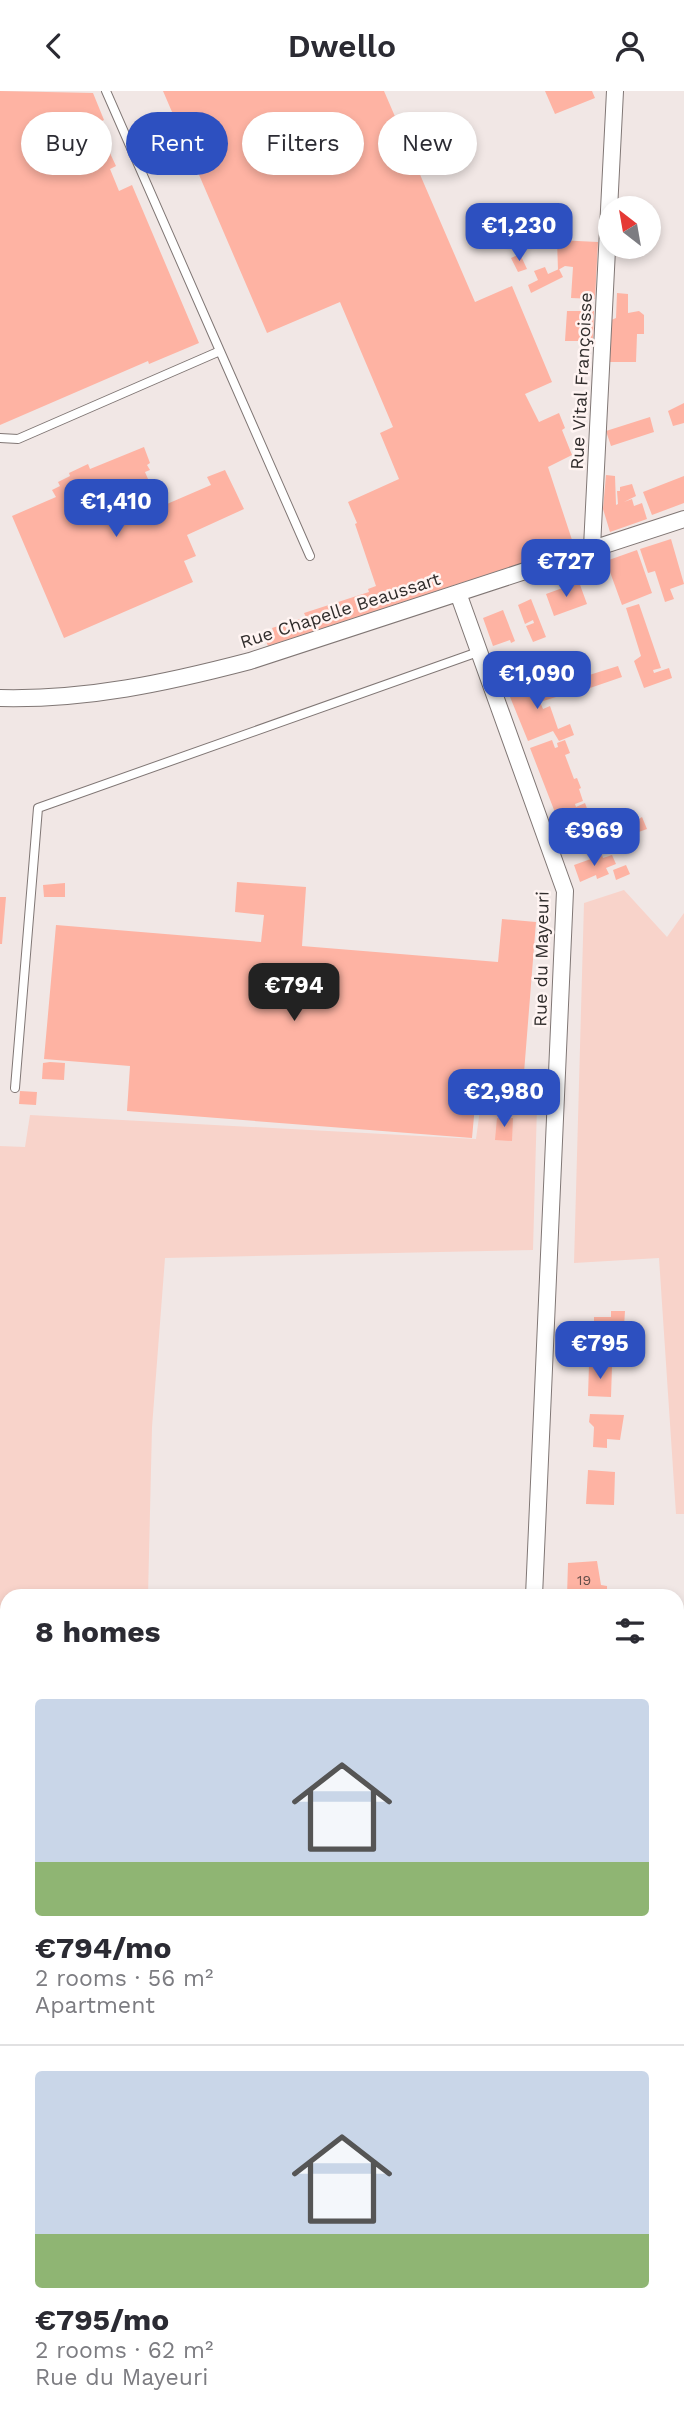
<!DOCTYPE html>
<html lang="en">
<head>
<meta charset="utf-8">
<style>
	body { margin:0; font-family:"Work Sans",sans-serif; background:#f7f7f7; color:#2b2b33; height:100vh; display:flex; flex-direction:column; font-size:26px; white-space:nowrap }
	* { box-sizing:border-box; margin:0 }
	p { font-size:23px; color:#7c7c81 }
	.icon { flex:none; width:38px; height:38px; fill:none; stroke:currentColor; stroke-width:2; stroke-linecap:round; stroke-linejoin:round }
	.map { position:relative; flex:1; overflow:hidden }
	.drawer { position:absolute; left:0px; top:1498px; width:684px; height:840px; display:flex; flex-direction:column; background:#fff; border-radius:21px 21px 0 0; box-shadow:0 4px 10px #0003 }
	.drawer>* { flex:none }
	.guide { position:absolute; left:21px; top:21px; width:642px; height:63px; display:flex; gap:14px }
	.needle { width:46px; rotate:329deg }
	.buttons { position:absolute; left:598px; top:105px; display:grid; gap:14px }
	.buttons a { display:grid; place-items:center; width:63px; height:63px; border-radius:50%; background:#fff; box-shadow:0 4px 10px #0003; font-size:35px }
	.price { position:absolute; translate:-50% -60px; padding:0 16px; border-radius:14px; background:#2d50c0; color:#fff; font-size:23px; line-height:46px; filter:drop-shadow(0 2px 4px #0008) }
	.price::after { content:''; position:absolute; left:50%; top:42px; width:21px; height:16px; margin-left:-10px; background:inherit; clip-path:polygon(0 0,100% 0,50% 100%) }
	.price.on { background:#222; color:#fff }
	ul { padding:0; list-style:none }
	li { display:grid; align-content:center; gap:14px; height:371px; padding:0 35px }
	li+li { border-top:2px solid #e1e1e2 }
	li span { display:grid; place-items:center; height:217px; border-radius:7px; color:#555 }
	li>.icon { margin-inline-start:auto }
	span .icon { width:126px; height:126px; fill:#fffc; stroke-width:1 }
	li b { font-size:30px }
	h2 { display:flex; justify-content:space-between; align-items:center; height:84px; padding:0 35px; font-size:30px }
	.tag { padding:0 24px; border-radius:32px; background:#fff; box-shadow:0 4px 10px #0003; font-size:24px; line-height:63px }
	.tag.on { background:#2d50c0; color:#fff }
	header { display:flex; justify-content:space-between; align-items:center; height:91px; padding:0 35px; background:#fff; font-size:32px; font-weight:600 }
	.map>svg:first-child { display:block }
</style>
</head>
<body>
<header><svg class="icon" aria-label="back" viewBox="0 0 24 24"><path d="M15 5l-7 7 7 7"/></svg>Dwello<svg class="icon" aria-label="person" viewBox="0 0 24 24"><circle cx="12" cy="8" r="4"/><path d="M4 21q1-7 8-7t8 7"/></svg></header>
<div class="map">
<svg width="684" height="2338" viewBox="0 0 684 2338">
	<rect width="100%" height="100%" fill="#f1e7e5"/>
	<!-- green -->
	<path fill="#f8d3ca" d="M624,799L667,846L684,822V1423H676L659,1167L574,1172L584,812Z
		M481,1011L537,1015L533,1159L165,1167L152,1336L148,1505H7V1653L0,1654V1055L25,1056L30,1024L476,1048Z
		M0,2141L7,2166V2331H157L158,2338H0Z"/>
	<!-- building -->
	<path fill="#feb3a3" d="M0,0L93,2L104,29L91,35L103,63L109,60L116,75L110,78L119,100L132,94L199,252L149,273L148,270L0,334Z
		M163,0H384L475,211L512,195L552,291L525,303L539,331L559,322L565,337L562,339L572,364L548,376L574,455L268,555L264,545L274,542L272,537L306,526L304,522L369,501L368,498L376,495L355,433L357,432L348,411L399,388L380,342L393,336L340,211L267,242Z
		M545,0H592L595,7L555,23Z
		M557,149L598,151L595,208L571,207L573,176L565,175L558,179Z
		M520,163L527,178L518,181L511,167Z
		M545,176L548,183L559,178L563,186L531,202L528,194L538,189L534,180Z
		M617,202L628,203V222L639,220L644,224V243H637L636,271H606L609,230L616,227Z
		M567,220H594L593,250H565Z
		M684,312V332L673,335L668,320Z
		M650,326L654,341L611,355L606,340Z
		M144,356L150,372L147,374L150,379L145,381L160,416L211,394L207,386L225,379L244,418L187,444L196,465L184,470L193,491L64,547L12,425L56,406L52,399L60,395L58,391L70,385L69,382L88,373L90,378Z
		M606,384L615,385L616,414L618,413L617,400H620V396L632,393L636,405L624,411L632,408L634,415L642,412L647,428L610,441L603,418Z
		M684,385V412L652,424L643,401Z
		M671,448L684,493L670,498L674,508L665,511L655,480L648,482L640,458Z
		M637,459L652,502L622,514L606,470Z
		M579,491L587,513L554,525L546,503Z
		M531,508L546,546L533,551L526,535L534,532L533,529L525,533L518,514Z
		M639,513L661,577L653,579L654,582L669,577L672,587L644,597L634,570L641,565L626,517Z
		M503,519L515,550L511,552L510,549L493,555L483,527Z
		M618,575L622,586L590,597L586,585Z
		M549,587L556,606L540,611L543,618L550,615L558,638L570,633L574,644L559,650L553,640L528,650L508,601Z
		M552,649L555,657L558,656L557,652L565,649L570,662L565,664L574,688L577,687L581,697L579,698L583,710L575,713L576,716L585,712L592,731L586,733L595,755L576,762L562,721L556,724L530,657Z
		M642,726L647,738L633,743L630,734Z
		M602,764L603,767L612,764L616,773L606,777L609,783L597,788L596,784L580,791L574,774Z
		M626,774L630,783L616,789L613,779Z
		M237,791L306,796L302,855L498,871L502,828L536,831L522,1007L476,1003L472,1047L127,1020L130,975L44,968L56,834L261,851L264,824L235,821Z
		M65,792V806H44L43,794Z
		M0,806H6L2,853H0Z
		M50,971L65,972L64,989L42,988L43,972Z
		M20,1000L37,1001L36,1014L19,1013Z
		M497,1027H513L512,1050L495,1049Z
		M611,1220H625L623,1251L583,1249V1233H594V1226H611Z
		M589,1274L612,1275L611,1306L588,1305Z
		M590,1323L624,1324L620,1349L607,1348V1357L593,1356L594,1336L589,1331Z
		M588,1379L615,1381L614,1414L586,1413Z
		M597,1470L601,1494L607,1495V1505H567L568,1472Z
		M677,2121L684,2122V2157H677Z
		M681,2240H684V2304L677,2302V2242L680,2243Z
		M677,2328L684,2329V2338H664L665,2331H677Z
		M522,2331H543V2338H522Z"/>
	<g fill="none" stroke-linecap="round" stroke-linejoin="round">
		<!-- lane casing -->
		<g stroke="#807775" stroke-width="10">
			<path id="lane" d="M220,260L310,465
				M0,347L18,348L220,260L106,0
				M15,997L38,717L478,561"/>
		</g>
		<!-- street casing -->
		<g stroke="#807775" stroke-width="18">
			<path id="street" d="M592,456L615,0
				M458,502L565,800L534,1505
				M0,607C87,609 166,592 250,570L684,428
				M498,2338V2331"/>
		</g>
		<!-- path -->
		<path stroke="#8c8584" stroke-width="3.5" stroke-dasharray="5 3.5" stroke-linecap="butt" d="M0,1533L7,1529
			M0,2232L4,2247L7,2246
			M131,2331L133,2338"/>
		<!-- lane -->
		<use href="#lane" stroke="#fff" stroke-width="8"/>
		<!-- street -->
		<use href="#street" stroke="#fff" stroke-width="16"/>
	</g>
	<g text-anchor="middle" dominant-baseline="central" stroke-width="5" stroke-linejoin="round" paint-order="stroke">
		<!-- number labels -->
		<g font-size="14" fill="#644e4a">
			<text x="584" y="1489">19</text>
		</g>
		<!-- street labels -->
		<g font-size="18" fill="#312d2c" stroke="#fff4f2">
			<text transform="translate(581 290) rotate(-87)">Rue Vital Françoisse</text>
			<text transform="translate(340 519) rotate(-18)">Rue Chapelle Beaussart</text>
			<text transform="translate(541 868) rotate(-89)">Rue du Mayeuri</text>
		</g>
	</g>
</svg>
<div class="buttons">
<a><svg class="needle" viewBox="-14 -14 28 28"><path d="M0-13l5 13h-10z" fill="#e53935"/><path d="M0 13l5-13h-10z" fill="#7c7c81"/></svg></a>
</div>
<b class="price" style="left:519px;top:172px">€1,230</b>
<b class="price" style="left:116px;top:448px">€1,410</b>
<b class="price" style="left:566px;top:508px">€727</b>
<b class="price" style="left:537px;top:620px">€1,090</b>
<b class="price" style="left:594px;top:777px">€969</b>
<b class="price on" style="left:294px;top:932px">€794</b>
<b class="price" style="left:504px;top:1038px">€2,980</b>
<b class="price" style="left:600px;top:1290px">€795</b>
<div class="guide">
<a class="tag">Buy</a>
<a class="tag on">Rent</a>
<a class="tag">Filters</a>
<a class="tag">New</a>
</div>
<section class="drawer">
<h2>8 homes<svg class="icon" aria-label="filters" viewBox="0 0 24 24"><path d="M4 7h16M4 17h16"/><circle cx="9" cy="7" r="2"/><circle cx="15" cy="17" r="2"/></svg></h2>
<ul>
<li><span style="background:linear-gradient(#c9d6e8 75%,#8fb573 0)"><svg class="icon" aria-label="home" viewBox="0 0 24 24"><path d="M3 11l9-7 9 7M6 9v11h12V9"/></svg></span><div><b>€794/mo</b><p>2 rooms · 56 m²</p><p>Apartment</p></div></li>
<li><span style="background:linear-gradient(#c9d6e8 75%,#8fb573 0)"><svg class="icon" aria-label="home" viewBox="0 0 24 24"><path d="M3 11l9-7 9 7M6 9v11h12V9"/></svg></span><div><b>€795/mo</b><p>2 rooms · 62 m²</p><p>Rue du Mayeuri</p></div></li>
</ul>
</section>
</div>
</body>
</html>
